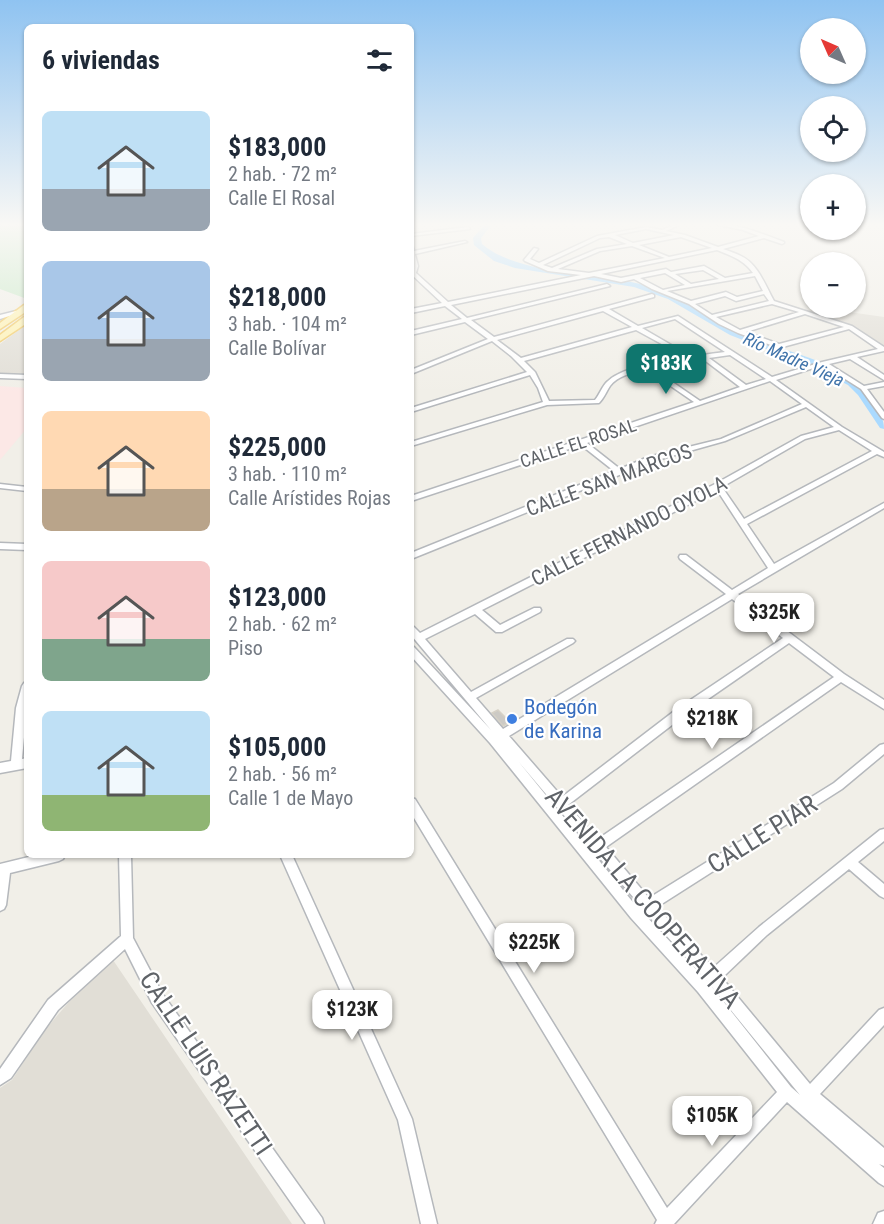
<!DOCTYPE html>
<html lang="es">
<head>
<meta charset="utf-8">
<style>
	body { margin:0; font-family:"Roboto Condensed",sans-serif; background:#f2f2f3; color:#1f2937; height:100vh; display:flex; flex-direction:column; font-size:22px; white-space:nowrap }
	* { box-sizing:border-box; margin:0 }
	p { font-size:20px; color:#747a83 }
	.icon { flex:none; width:33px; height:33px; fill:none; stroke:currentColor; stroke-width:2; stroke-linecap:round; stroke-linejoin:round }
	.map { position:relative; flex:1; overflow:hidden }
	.sheet { position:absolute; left:24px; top:24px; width:390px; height:834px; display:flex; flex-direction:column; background:#fff; border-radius:9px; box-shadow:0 2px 4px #0004 }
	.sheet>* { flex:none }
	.needle { width:39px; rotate:315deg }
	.tools { position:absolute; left:800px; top:18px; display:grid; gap:12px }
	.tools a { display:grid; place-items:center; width:66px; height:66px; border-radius:50%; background:#fff; box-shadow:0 2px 4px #0004; font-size:30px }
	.price { position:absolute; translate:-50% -51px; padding:0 14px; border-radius:12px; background:#fff; color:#222; font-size:20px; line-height:39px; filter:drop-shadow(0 2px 3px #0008) }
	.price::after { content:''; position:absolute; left:50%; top:36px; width:18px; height:14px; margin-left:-9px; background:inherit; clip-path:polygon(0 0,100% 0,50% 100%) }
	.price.current { background:#0f766e; color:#fff }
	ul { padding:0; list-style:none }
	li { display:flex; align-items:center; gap:18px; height:150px; padding:0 18px }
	li span { display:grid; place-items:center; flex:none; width:168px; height:120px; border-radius:9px; color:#555 }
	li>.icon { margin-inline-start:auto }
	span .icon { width:72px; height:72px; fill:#fffc; stroke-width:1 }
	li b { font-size:26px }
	h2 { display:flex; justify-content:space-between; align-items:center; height:72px; padding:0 18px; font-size:26px }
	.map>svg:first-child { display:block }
</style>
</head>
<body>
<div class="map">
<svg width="884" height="1224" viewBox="0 0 884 1224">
	<rect width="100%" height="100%" fill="#f1efe8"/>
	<!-- education -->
	<path fill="#e1ded6" d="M809,310L842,311L884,317V347L853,326L812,313Z
		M27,324V376L0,374V344Z
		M113,960L292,1224H0V1088L12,1080L44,1031L69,1002Z"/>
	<!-- medical -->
	<path fill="#fce8e6" d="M0,386L27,388V428L0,460Z"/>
	<!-- green -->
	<path fill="#c5e8c5" d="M0,223H27V299L0,289Z"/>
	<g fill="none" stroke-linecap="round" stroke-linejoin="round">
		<!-- river -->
		<path fill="#aadaff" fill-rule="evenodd" d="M486,223H493L481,238L482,244C521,277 597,271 647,286C680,295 706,316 736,331C782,354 846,358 875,404C880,413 884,419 884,429L880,428L858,395L848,385L810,366L730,335L668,299L634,287L515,268L494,261L474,245L473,238Z"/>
	</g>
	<!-- building -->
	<path fill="#cccac5" stroke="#d6d1c6" stroke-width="1.5" d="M498,710L507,719L514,714L517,718L503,726L492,713Z"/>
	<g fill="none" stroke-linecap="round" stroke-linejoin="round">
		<!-- minor casing -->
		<g stroke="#b5b8bc" stroke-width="3">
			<path id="minor" d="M678,223H683L666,231L685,235L718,247L759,236L743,230L710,223C736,223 760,233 784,242V243L782,244L764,238L723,249C729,251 735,253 741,256C758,264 765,285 774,301L852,326L884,347V351L857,357L884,375V380L850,359L829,364L864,386L884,382V386L867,389L884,412V419L882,418L861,389L823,365L776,380L842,427L884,452V457L877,454L747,524L774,564L884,503V508L738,594L844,674L884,700V709L841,682L606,847L649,898L834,783L880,745L884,744V754L842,789L657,907L713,968L759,927L880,830L884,829V841L858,862L884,884V898L880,896L849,869L767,935L722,978L810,1084L879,1010L884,1008V1025L820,1094L884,1148V1166L879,1164L884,1168V1186L879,1183L787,1102L674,1224H655L657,1220L411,813V798L415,799L667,1208L777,1092L698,992L631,918L490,743L411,656V646L414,647L491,730L411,635V626L414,627L420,633L715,484L801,436L834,427L806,407L725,441L654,461L411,559V553L614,471L581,445L411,501V496L694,402L646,369C634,372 617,376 610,386C606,392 604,398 599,403L547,405L411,446V442L543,402L538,388L530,375L411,412V408L527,372L511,356L492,341L411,374V370L488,339L465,322L411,335V331L462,319L445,306L411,313V309L442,303L411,274L412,266L411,247H413L414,251L465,241L467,242L415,254L418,266L416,273L448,302L581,275L548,271L525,261L524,260L534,248L538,249L530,259L539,263L597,236L646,227L662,230ZM646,229L674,235L633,243L615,235ZM609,237L627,244L597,249L552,268L543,265L600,238ZM681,237L712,248L669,257L639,245ZM632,246L665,258L589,273L558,269L600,251ZM717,250C732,256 744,260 753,273L725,278L704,266L671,272L666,269L621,278L601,274ZM703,270L719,279L691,284L675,274ZM665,273L685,285L663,290L640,278ZM594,276L621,282L634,279L652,289L689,304L719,324L738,333L779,348L849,329L878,349L822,362L772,377L678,316L638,326L609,309L654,297V295L652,294L494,337L471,320L610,286L607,284L467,318L451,305ZM755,276L763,291L737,297L726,292L691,301L667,291ZM764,294L769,301L712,315L695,304L725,296L736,301ZM772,304L799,312L740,330L716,317ZM603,311L632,327L521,358L497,340ZM805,314L844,327L779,344L746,332ZM675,319L725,352C698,356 628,362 608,381C602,386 600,394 595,400L549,401L535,372L524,361L636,330L669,348H673V346L642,328ZM730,355L766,379L746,385L709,358ZM703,359L740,387L700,401L652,368ZM770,381L802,404L721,439L648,457L620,469L587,443ZM839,430L872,451L744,519L722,487L805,439ZM717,490L768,568L732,590L686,555H680L679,557L680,559L726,594L503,729L476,698L573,643L575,641L573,639H567L471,692L425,639L475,614L496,632H502L540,612L541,610L540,608H534L500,625L482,610ZM732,599L783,638L677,709L562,797L509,736ZM789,643L834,677L598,839L568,805L685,715ZM518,761L639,904L636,906ZM647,914L708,982L800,1095L791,1087L708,982L645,915Z
				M468,227L470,229L411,236V234Z
				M20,310L25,311L0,319V315Z
				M0,374L27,375V379L0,378Z
				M0,484L27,487V491L0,488Z
				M0,543L27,544V550L0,549Z
				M27,682V704L22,759L27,758V768L0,773V763L11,761L16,708L22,686L24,683Z
				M37,855H65L63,859L59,861L10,873L6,905L4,909L0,911V864Z
				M119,855H131L133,938L162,993L322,1218L324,1224H306L152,1003L125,949L58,1010L11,1078L0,1085V1069L48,1000L121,936Z
				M280,855H292L412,1119L437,1224H421L398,1120Z
				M884,1211V1224H873L878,1213Z"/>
		</g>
		<!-- major casing -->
		<g stroke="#f2c960" stroke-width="3">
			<path id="major" d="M24,305H27V311L0,329V323Z
				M24,317H27V323L0,341V335Z"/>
		</g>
		<!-- minor -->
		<use href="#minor" fill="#fff" fill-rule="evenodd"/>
		<!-- major -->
		<use href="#major" fill="#fff2af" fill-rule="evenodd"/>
	</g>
	<!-- sky -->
	<linearGradient id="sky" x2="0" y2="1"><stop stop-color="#8fc3f1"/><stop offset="0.57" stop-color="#f9f8f5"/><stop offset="1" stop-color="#f9f8f5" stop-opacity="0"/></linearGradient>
	<rect width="884" height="394" fill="url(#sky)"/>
	<!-- markers -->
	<circle fill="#3f7fe0" stroke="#fff" stroke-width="2" cx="512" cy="719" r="6"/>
	<g text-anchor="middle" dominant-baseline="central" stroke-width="4.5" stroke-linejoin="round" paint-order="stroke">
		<!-- far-water labels -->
		<g font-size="18" font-style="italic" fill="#4174aa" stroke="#fff">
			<text transform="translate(794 359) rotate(24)">Río Madre Vieja</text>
		</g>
		<!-- far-street labels -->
		<g font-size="18" fill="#5f6368" stroke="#fff">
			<text transform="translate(578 443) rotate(-18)">CALLE EL ROSAL</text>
		</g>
		<!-- street labels -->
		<g font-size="21" fill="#5f6368" stroke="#fff">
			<text transform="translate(609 480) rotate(-20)">CALLE SAN MARCOS</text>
			<text transform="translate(629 531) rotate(-27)">CALLE FERNANDO OYOLA</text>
		</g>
		<!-- shop labels -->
		<g font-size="21" fill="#366cbe" stroke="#fff" text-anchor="start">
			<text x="524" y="707">Bodegón<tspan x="524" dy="24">de Karina</tspan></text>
		</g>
		<!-- near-street labels -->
		<g font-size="26" fill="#5f6368" stroke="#fff">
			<text transform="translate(762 834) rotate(-32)">CALLE PIAR</text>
			<text transform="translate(643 898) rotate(49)">AVENIDA LA COOPERATIVA</text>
			<text transform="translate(206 1063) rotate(56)">CALLE LUIS RAZETTI</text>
		</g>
	</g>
</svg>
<div class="tools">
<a><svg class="needle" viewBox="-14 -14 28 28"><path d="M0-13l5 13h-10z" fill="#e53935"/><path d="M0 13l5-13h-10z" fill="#747a83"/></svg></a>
<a><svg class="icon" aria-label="locate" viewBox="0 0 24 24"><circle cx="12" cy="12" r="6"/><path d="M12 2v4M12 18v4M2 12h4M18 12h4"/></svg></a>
<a>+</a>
<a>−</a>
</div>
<b class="price current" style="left:666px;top:395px">$183K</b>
<b class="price" style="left:774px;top:644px">$325K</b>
<b class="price" style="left:712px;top:750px">$218K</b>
<b class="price" style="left:534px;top:974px">$225K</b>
<b class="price" style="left:352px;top:1041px">$123K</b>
<b class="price" style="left:712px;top:1147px">$105K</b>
<section class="sheet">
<h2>6 viviendas<svg class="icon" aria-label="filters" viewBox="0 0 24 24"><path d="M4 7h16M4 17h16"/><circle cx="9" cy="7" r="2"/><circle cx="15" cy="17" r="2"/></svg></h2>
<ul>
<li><span style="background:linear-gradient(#bfe0f5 65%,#9aa5b1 0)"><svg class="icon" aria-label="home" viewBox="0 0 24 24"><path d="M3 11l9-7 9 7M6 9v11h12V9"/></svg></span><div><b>$183,000</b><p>2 hab. · 72 m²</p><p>Calle El Rosal</p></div></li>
<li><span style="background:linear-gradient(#a9c7e8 65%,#9aa5b1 0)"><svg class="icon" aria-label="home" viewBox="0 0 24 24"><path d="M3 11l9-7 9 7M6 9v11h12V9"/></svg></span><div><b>$218,000</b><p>3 hab. · 104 m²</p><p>Calle Bolívar</p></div></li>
<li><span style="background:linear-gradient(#ffd9b3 65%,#b9a48a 0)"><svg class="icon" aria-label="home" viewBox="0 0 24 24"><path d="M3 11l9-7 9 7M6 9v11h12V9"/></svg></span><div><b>$225,000</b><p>3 hab. · 110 m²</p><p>Calle Arístides Rojas</p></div></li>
<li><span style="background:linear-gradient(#f6c9c9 65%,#7fa58c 0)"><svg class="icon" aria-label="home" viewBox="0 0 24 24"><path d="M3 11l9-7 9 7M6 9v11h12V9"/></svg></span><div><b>$123,000</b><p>2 hab. · 62 m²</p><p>Piso</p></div></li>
<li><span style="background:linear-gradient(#bfe0f5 70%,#8fb573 0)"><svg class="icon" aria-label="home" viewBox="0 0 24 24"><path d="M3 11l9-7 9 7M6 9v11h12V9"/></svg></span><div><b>$105,000</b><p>2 hab. · 56 m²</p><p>Calle 1 de Mayo</p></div></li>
</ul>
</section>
</div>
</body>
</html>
